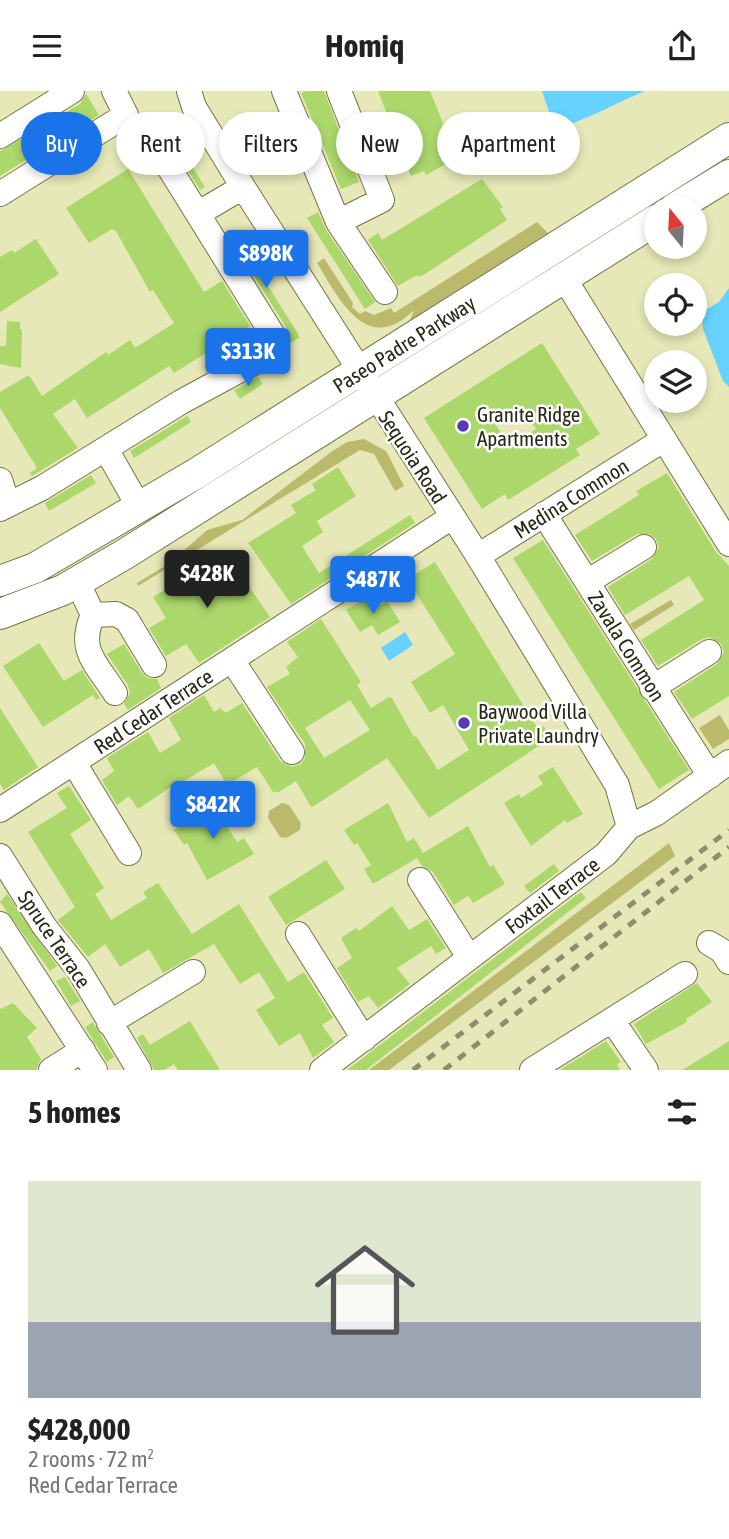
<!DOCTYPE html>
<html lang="en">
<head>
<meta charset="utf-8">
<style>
	body { margin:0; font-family:"Asap Condensed",sans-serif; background:#f6f6f6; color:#222; height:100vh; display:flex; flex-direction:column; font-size:26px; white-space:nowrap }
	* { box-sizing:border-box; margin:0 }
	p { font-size:23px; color:#767676 }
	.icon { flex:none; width:38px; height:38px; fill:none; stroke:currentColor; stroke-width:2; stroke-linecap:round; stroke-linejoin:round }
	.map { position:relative; height:979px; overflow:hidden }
	.side { display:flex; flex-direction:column; background:#fff; flex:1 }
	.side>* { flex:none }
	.top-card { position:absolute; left:21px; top:21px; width:688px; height:63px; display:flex; gap:14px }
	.needle { width:46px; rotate:342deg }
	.tools { position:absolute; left:644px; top:105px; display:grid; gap:14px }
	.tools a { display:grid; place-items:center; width:63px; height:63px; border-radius:50%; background:#fff; box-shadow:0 4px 10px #0003; font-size:35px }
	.price { position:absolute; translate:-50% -60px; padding:0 16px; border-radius:7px; background:#1a73e8; color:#fff; font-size:23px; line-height:46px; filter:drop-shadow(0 2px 4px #0008) }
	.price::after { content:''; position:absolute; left:50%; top:42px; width:21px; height:16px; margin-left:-10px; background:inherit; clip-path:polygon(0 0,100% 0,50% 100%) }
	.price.current { background:#222; color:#fff }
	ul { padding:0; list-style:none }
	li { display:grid; align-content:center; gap:14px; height:371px; padding:0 28px }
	li span { display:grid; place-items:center; height:217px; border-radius:0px; color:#555 }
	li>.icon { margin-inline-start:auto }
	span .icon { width:126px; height:126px; fill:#fffc; stroke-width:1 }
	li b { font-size:30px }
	h2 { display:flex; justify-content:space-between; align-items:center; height:84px; padding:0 28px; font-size:30px }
	.pill { padding:0 24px; border-radius:32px; background:#fff; box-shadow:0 4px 10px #0003; font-size:24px; line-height:63px }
	.pill.current { background:#1a73e8; color:#fff }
	header { display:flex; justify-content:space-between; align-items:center; height:91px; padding:0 28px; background:#fff; font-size:32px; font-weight:700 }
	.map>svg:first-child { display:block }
</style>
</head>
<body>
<header><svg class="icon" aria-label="menu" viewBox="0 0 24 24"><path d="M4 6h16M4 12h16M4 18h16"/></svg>Homiq<svg class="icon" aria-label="share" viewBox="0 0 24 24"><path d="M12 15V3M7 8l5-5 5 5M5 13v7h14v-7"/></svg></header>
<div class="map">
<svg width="729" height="979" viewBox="0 0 729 979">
	<rect width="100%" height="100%" fill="#e7e8b7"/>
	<!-- green -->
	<path fill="#bab96c" d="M537,131L548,142L410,229L414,219C367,266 339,208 317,172L324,167L353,212L352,216L360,223L365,220L374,224L391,217L394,222Z
		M364,348L386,360L404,395L395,400L374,363L360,359L138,495L137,492L170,472L207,439L242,429L331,361L347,351Z
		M671,509L674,514L634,539L630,533Z
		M720,624L729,639V648L713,658L699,637Z
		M282,712L289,714L301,732L300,739L286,747L280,746L268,727L269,720Z
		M669,752L675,765L389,979H369Z"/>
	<!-- water -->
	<path fill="#67d2ff" d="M542,0H645C618,11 596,24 568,34L551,27Z
		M729,197V296L723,290L703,238L702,221L719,211Z
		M405,541L413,554L389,570L381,557Z"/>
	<!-- building -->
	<path fill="#abd76b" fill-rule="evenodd" d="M306,0H324L359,91L341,98L301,2Z
		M378,0H430L457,67L426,84L424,80L411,85Z
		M86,3L99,24L0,85V60L80,13Z
		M180,56L205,96L200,99L175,59Z
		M128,78L204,201L222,190L250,235L174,282L169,275L87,327L75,308L53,323L78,357L32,385L30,382L37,377L0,317V301L29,284L42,305L106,261L108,264L130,249L135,257L174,232L153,199L150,201L116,140L112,138L89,152L66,117Z
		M482,88L503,116L500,118L507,129L425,183L418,186L417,184L398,195L368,149L378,142L382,149Z
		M318,121L326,139L375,211L365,218L307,127Z
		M234,141L300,246L289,253L286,236L229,145Z
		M36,148L59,183L0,221V166L12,159L14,162Z
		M7,230L20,231V238L22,239L21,277L0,273V255H6Z
		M542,252L600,343L576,358L580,364L508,409L505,403L482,418L424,327ZM521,316L536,338L510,355L495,333Z
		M258,286L263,293L240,308L234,299Z
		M187,325L191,331L134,367L130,360Z
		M338,376L356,405L317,430L323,441L302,455L319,482L410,424L415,432L291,513L248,452L296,422L291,414L316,399L312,393Z
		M667,382L716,461L729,475V605L692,628L674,601L717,573L724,561L721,553L709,546L702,548L658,575L641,549L704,509L689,485L625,524L608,496L652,468L659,456L656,448L650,443H637L592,470L575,444L639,404L636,400Z
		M91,384L96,392L49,420L45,412Z
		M543,449L689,679L659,698L513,467Z
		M228,465L270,526L199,572L186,553L166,565L149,537L166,527L153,506L184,487L177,477L194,467L202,481Z
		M435,471L538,638L543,635L551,647L429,727L387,667L314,715L311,716L296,690L279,701H273L257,676L227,694L214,672L179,693L178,691L138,718L129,705L117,714L102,689L114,680L107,667L148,641L160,662L181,649L169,627L204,604L214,621L220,617L226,622L242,612L280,670L292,676L301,673L305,667V653L267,596L290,583L286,576L298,566L287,551L321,528L361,591L357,594L371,617L389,606L392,607L414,646L416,645L438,679L469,659L443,614L430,622L411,591L455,563L407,488ZM350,609L370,639L324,667L305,637Z
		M368,506L375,517L387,510L400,531L378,544L372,534L360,541L346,519Z
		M39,552L64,590L82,579L100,607L96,609L93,604L43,636L3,575Z
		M124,553L142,582L147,587L157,588L161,597L128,619L124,613L130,602L128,594L107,563Z
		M0,617L38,676L4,699L0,693Z
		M553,676L583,723L567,732L565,729L531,755L504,712L519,703L521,707L543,693L538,685Z
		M69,695L91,729L70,743L104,797L95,803L111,829L147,807L143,801L158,792L192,843L239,813L288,891L304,881L333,927L322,934L334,951L313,967L300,942L279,955L256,919L275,907L259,881L240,893L214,853L163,882L149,858L120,876L105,853L88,866L58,829L75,816L28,741L67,717L57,702Z
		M221,709L231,725L223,729L237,751L244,747L254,763L207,789L187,752L184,754L174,739Z
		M388,712L407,751L414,747L423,762L468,735L490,776L493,774L505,793L473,812L468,805L454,814L433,781L422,775L417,767L373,793L364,778L371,774L357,752L354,754L344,739Z
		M326,769L345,798L286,834L268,806Z
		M554,773L559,780L530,802L524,795Z
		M581,801L586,807L366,979H347Z
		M7,803L57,875L50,880L0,811Z
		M392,815L409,839L427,828L446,857L436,863L431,855L397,877L410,893L378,917L369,905L358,911L337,877L352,867L341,847L356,837L359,840Z
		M65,886L80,910L71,915L56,890Z
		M697,892L712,911L686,928L687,931L646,953L634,933Z
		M13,912L37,937L27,946L41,968L36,979H0V918Z
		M190,930L220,979H178L174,973L164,979H154L137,947L143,943L150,954Z
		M93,931L114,966L107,971L85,936Z
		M606,950L621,971L617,973L620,979H560Z
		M729,950V979H682L715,959Z"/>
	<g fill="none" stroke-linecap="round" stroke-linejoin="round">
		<!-- minor casing -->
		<g stroke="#747448" stroke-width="26">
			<path id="minor" d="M189,0L194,16L243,96L478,465L617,694L629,736
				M284,0L338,131L385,201
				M0,45L72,0
				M0,103L126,24L114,0
				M199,122L243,96
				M338,131L382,109L339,0
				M564,187L729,453
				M106,358L139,416
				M0,389L8,414
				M0,418L42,397L181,311L264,266L272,255L273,244L158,59
				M544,423L710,685
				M478,465L663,349
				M77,490L93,524C77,559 96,572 115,602
				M587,491L644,456
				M93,524L116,523L127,529L154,574
				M232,569L292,661
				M652,597L709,561
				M74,672L129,762
				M0,719L452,426
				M0,765L44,835L78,878L139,979
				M420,789L469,866
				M0,833L95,979
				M298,843L364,948
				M709,852L722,860L729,871
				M612,929L646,979
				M109,932L193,881
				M51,979L83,959
				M322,979L606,763L629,736L657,722L729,671
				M532,979L685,883"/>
		</g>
		<!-- major casing -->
		<g stroke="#747448" stroke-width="32">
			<path id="major" d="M675,117L729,84
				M0,490L35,477L197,382L729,47
				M0,523L63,499L125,463L656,129"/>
		</g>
		<!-- minor -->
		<use href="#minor" stroke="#fff" stroke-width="24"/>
		<!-- major -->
		<use href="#major" stroke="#fff" stroke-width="30"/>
		<!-- rail -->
		<path stroke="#8d8e6b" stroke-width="5" stroke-dasharray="9 9" stroke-linecap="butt" d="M413,979L729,739
			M444,979L729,756"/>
	</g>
	<!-- markers -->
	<g fill="#563ab2" stroke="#fff" stroke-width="2.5">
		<circle cx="463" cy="335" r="7"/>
		<circle cx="464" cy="632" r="7"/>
	</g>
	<g text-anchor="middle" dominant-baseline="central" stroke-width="5" stroke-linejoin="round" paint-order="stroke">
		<!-- street labels -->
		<g font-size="21" fill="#272715" stroke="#fff">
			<text transform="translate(404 253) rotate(-32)">Paseo Padre Parkway</text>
			<text transform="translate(413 366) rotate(57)">Sequoia Road</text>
			<text transform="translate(571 407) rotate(-32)">Medina Common</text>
			<text transform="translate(627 555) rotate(58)">Zavala Common</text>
			<text transform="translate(153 620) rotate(-33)">Red Cedar Terrace</text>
			<text transform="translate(552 804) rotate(-37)">Foxtail Terrace</text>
			<text transform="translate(55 848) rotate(56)">Spruce Terrace</text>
		</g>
		<!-- poi labels -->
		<g font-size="21" fill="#272715" stroke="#fff" text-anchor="start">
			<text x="477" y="323">Granite Ridge<tspan x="477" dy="24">Apartments</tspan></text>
			<text x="478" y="620">Baywood Villa<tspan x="478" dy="24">Private Laundry</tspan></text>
		</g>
	</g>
</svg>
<div class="tools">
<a><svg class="needle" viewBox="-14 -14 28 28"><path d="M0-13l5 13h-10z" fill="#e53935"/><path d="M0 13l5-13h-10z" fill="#767676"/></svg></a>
<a><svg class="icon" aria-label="locate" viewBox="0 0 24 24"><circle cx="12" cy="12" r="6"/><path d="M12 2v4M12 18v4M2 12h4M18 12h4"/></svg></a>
<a><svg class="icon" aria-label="layers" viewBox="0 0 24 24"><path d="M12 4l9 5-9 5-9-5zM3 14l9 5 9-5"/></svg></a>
</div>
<b class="price" style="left:266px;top:199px">$898K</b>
<b class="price" style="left:248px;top:297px">$313K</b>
<b class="price current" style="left:207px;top:519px">$428K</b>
<b class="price" style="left:373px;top:525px">$487K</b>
<b class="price" style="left:213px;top:750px">$842K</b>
<div class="top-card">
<a class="pill current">Buy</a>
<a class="pill">Rent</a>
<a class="pill">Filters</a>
<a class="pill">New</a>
<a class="pill">Apartment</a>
</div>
</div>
<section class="side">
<h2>5 homes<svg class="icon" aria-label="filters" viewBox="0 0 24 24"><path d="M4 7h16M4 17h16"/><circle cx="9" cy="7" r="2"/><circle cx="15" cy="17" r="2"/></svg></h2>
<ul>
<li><span style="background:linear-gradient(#dfe7d0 65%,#9aa5b1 0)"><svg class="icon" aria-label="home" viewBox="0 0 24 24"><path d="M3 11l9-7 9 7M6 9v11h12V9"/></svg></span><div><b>$428,000</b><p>2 rooms · 72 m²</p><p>Red Cedar Terrace</p></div></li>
</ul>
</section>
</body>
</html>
